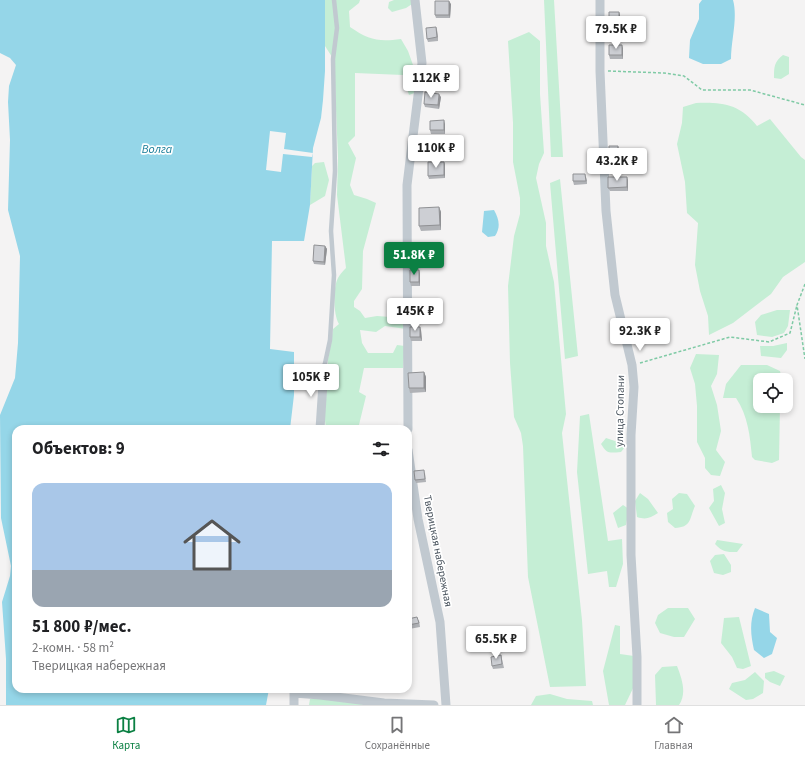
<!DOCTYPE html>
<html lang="ru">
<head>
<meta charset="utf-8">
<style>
	body { margin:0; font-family:"Source Sans 3",sans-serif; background:#f2f2f2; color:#202124; height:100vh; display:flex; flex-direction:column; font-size:15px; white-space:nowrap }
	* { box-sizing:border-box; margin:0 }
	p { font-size:13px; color:#757577 }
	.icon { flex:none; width:22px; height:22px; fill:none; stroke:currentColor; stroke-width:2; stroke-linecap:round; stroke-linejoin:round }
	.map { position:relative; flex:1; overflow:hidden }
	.sheet { position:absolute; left:12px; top:425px; width:400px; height:268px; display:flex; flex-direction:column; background:#fff; border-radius:12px; box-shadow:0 2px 6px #0003 }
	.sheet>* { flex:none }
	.tools { position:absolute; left:753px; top:373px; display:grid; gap:8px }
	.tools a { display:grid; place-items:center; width:40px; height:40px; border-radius:8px; background:#fff; box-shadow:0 2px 6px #0003; font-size:20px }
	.price { position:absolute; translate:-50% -34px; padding:0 9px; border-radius:4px; background:#fff; color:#222; font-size:13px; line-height:26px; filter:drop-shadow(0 1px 2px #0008) }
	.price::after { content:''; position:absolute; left:50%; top:24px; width:12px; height:9px; margin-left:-6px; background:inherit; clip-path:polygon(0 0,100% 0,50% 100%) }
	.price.selected { background:#0b8043; color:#fff }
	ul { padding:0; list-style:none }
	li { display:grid; align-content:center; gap:8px; height:212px; padding:0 20px }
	li span { display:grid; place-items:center; height:124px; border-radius:12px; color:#555 }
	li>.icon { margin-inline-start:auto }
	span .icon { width:72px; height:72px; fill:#fffc; stroke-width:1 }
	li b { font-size:17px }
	h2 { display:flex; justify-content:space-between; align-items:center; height:48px; padding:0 20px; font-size:17px }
	.tabs { display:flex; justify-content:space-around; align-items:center; height:56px; border-top:1px solid #e0e0e0; background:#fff; font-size:11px; color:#757577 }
	.tabs a { display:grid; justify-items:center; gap:2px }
	.tabs .selected { color:#0b8043 }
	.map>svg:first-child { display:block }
</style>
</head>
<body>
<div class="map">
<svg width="805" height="705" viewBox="0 0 805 705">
	<rect width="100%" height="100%" fill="#f4f3f3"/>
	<!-- green -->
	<path fill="#c5eed5" d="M325,0H360L359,3L349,11L350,27C369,40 378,42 401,39L408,51L413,65L419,71L417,92L409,95L403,75L355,73V136L348,143L356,158L350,185L354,195L367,199L376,203L363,251L362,289L354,301V307L360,311L365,318L377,316L404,318L406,329L385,326L376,332L360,330L362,343L368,353H393L397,345L405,346L403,368H364L359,392L366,396L358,429H326L323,403L326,399L328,359L333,329L339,324C333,315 333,286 338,278C340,274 343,271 346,268L337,195L338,158L334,60L325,46Z
		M394,0H414L415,2L406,8L392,12L388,8L389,2Z
		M544,0H554L563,157H551Z
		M529,32L540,41V94L544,153L539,164L536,178L546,223V246L554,282L566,414L562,433L582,620L586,686L550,687L528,577L523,446L521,433L514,417L510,363L508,286L514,236L520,214V198L513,162V123L508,41Z
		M783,55L789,57V74L781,79L774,78C774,67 774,62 783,55Z
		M696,103C722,102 740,104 757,126L770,119L801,157L805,160V262L783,277L771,294L733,323L709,335L708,316L700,291L695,265L698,223L687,213L685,182L677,144L682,123L683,107Z
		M324,162L329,180L325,196L310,205L312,166L315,163Z
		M560,179L578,356L565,359L550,183Z
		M777,310H790L788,326L784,333L772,337L757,335L755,322L761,315Z
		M787,343V350L781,358L761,356L760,346H773Z
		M696,354L719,355L717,374L711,386L717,405L721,431L716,450L725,462L720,476L711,475L705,468V458L697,442V406L695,384L690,368Z
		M741,365H767L780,371L782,380H760V406H780L779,460L772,463L755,460L752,457C750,436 748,416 736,398H723L726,384Z
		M589,414L608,541L622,539L623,564L616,587H609L607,571L588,574L577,472L580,416Z
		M606,438L621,443L625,447L621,452C609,453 607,454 601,444Z
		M721,485L725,493L722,509L725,523L719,526L709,508L714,501L713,489Z
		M640,493L648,499L658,513C650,518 646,520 637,517L635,501Z
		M679,493L687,494L695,506C689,519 692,527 675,528L668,522L667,513L673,509L672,499Z
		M623,505L629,509L626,525L618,528L613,513Z
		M717,540L743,544L737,552C725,552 723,552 715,544Z
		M724,554L731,565V572L723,575L714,573L710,561L715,555Z
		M668,608H688L695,619L684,637H674L660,633L655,623L658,615Z
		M739,617L751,666L743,669L737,668L732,657L721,643L724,618Z
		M615,625L620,626V654L634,656L636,682L625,705H609L603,671Z
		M677,666C682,679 687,693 679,705H656L655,675L662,667Z
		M774,671L785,676L780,686L770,682L765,678V673Z
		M755,672L764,681L763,693L753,699L746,700L729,689L732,683L745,680Z
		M550,694L567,699L592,701L593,705H531L536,696Z
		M331,698L376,705H309L310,699Z"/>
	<!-- water -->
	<path fill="#95d6e8" d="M0,0H325V71L323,100L321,118L313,148L310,205L304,241H272L270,349L294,352V395L290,429H16V689H269L266,705H6V659L2,602L10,576L11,566L1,518L0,415L15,378L18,343L20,256L8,210L10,140L8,102L9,86L16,65L10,58L0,53Z
		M702,0H733C738,18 731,40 731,59L721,64H703L689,58L690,40L699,19V4Z
		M494,210C499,219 501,227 495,236L488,237L482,232L484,211Z
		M755,608L769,614L770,632L777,638L772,654L764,658L754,650C751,636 749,623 755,608Z"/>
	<!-- pier -->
	<path fill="#f4f3f3" d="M270,131L286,133L284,149L313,153L312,157L283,154L281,172L266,170Z"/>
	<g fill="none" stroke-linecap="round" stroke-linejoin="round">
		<!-- path -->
		<path stroke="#7fcaa5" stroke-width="1.5" stroke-dasharray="3 2" stroke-linecap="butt" d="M608,71L664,73L684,76L702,90H750L805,105
			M805,284L797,305L805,359
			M640,363L730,337L769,342L790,333L797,305"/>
		<!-- service -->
		<path stroke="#c1c9d0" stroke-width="4.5" d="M324,368L330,340L334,275L331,231L335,171L333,59L337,28L334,0"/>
		<!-- minor -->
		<path stroke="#c1c9d0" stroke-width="9" d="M600,0V71L606,211L615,295L632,365L634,387L631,435V555L637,657V705
			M320,429L324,368
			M408,429L407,185L422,63L415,0
			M408,450L418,519L440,622L446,705
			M294,689V705
			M295,693L320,695L384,703L434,705"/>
	</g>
	<!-- wall -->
	<path fill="#b0b2b6" d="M451,4L450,18H436L435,15Z
		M619,12L620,15V26H610L609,23Z
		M436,27L437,30L438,41L428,42L427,39Z
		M623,48V59H610L609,55Z
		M441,97L439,109L425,107L424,104Z
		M445,124V134H431L430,130Z
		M440,139L442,143L441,155L428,154L427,151Z
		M618,146L619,150L618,162H610L609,158Z
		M444,162L445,165V178L429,179L428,176Z
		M586,177L587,184L574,185L573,181Z
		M628,180V191H610L608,188Z
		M439,207L441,212V230L421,231L419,226Z
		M325,246L327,249L325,265L314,264L313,261Z
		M419,270L420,274V286H411L410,282Z
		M421,330L422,341H411L410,337Z
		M424,372L426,377V392L410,393L409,388Z
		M425,473L426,482L416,483L415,480Z
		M419,620L420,627L409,629L408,625Z
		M501,655L502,659L504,668L493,669L492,666Z"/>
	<!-- shaded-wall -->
	<path fill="#909194" d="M449,1L451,4L450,18L449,15Z
		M619,12L620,15V26L619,23Z
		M436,27L437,30L438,41L437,37Z
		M622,45L623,48V59L622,55Z
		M439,94L441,97L439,109L438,105Z
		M444,120L445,124V134L444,130Z
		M440,139L442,143L441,155L440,151Z
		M618,146L619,150L618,162L617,159Z
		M444,162L445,165V178L444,175Z
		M585,174L586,177L587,184L586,181Z
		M627,177L628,180V191L627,187Z
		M439,207L441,212V230L440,225Z
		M325,246L327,249L325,265L324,262Z
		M419,270L420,274V286L419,282Z
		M420,327L421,330L422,341L420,337Z
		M424,372L426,377V392L424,388Z"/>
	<!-- building -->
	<path fill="#cdcfd4" stroke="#909194" d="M435,1H449V15H435Z
		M609,12H619V23H609Z
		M436,27L437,37L427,39L426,28Z
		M609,45H622V55H609Z
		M425,92L439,94L438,105L424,104Z
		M444,120V130H430V121Z
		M427,139H440V151H427Z
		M609,146H618L617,159L609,158Z
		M428,162H444V175L428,176Z
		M573,174H585L586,181H573Z
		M608,177H627V187L608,188Z
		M439,207L440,225L419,226V208Z
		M314,245L325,246L324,262L313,261Z
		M410,270H419V282H410Z
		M410,327H420V337H410Z
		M424,372V388H409L408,373Z
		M424,470L425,479L415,480L414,471Z
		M417,617L419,623L408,625V619Z
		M501,655L502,664L492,666L491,657Z"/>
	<g text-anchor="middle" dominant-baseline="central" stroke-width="3.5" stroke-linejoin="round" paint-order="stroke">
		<!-- street labels -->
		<g font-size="11" fill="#4b555f" stroke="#fff">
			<text transform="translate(620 411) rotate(-89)">улица Стопани</text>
			<text transform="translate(438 551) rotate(79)">Тверицкая набережная</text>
		</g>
		<!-- water labels -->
		<g font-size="12" font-style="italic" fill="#167c98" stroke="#fff">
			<text x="157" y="149">Волга</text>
		</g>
	</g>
</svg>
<div class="tools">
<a><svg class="icon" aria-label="locate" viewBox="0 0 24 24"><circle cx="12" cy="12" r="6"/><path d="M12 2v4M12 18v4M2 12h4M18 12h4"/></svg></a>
</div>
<b class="price" style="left:616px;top:50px">79.5K ₽</b>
<b class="price" style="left:431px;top:99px">112K ₽</b>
<b class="price" style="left:436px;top:169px">110K ₽</b>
<b class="price" style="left:617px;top:182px">43.2K ₽</b>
<b class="price selected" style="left:414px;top:276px">51.8K ₽</b>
<b class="price" style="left:415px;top:332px">145K ₽</b>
<b class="price" style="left:640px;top:352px">92.3K ₽</b>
<b class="price" style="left:311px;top:398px">105K ₽</b>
<b class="price" style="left:496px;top:660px">65.5K ₽</b>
<section class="sheet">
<h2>Объектов: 9<svg class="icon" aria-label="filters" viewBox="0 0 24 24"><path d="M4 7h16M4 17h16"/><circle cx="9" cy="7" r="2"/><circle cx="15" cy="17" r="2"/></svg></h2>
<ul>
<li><span style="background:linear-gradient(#a9c7e8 70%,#9aa5b1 0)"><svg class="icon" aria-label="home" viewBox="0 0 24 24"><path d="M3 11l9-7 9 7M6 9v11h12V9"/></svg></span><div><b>51 800 ₽/мес.</b><p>2-комн. · 58 m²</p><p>Тверицкая набережная</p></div></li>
</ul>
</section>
</div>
<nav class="tabs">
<a class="selected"><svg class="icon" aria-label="map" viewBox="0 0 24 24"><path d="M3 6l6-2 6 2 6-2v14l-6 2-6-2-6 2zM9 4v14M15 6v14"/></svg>Карта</a>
<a><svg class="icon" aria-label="saved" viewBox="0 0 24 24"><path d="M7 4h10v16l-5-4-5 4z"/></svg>Сохранённые</a>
<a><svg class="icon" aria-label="home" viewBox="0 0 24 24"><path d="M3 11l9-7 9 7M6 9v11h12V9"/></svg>Главная</a>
</nav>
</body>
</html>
